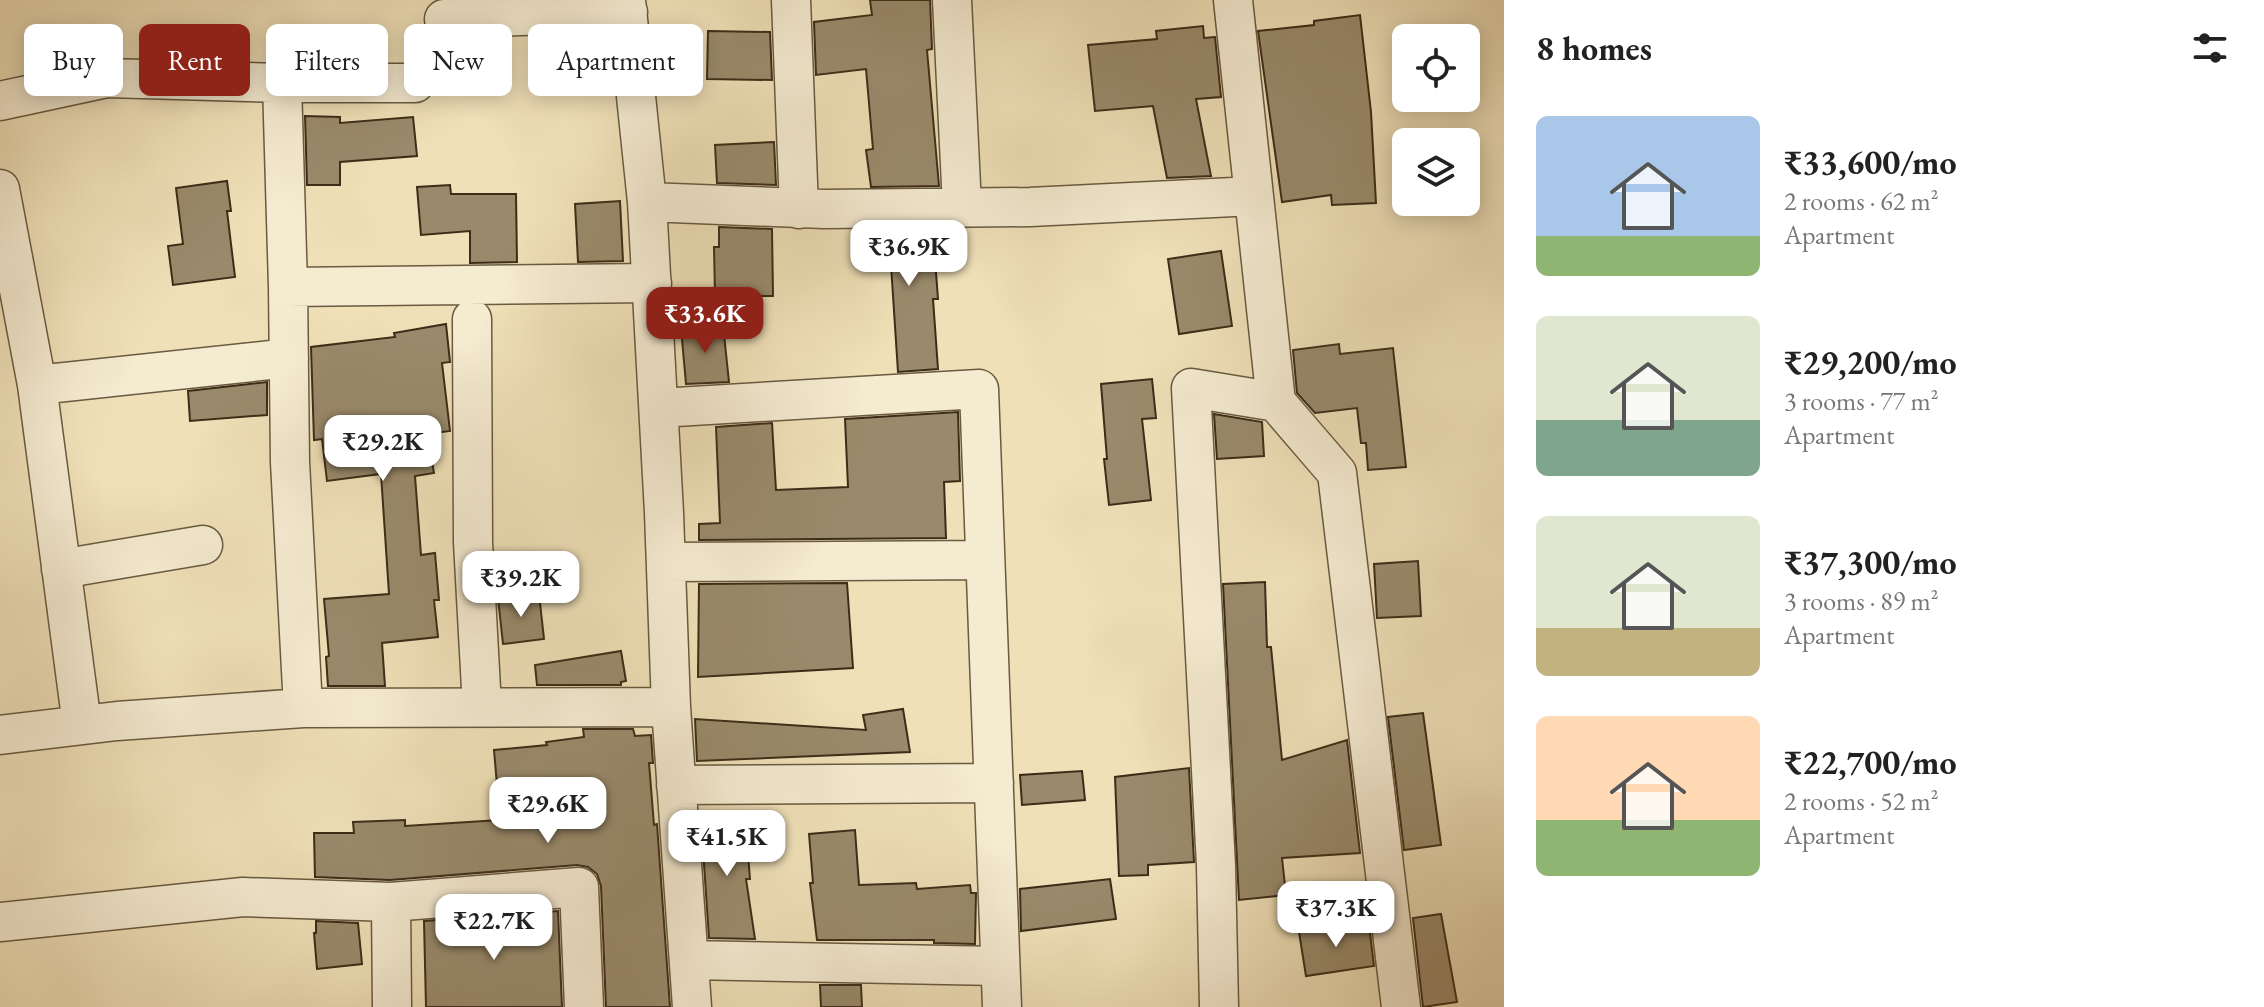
<!DOCTYPE html>
<html lang="en">
<head>
<meta charset="utf-8">
<style>
	body { margin:0; font-family:"EB Garamond",serif; background:#f6f6f6; color:#222; height:100vh; display:flex; flex-direction:column; font-size:30px; white-space:nowrap }
	* { box-sizing:border-box; margin:0 }
	p { font-size:26px; color:#767676 }
	.icon { flex:none; width:44px; height:44px; fill:none; stroke:currentColor; stroke-width:2; stroke-linecap:round; stroke-linejoin:round }
	.map { position:relative; flex:1; overflow:hidden }
	.side { display:flex; flex-direction:column; background:#fff; width:760px }
	.side>* { flex:none }
	.top-card { position:absolute; left:24px; top:24px; width:760px; height:72px; display:flex; gap:16px }
	.tools { position:absolute; left:1392px; top:24px; display:grid; gap:16px }
	.tools a { display:grid; place-items:center; width:88px; height:88px; border-radius:12px; background:#fff; box-shadow:0 4px 20px #0003; font-size:40px }
	.price { position:absolute; translate:-50% -68px; padding:0 18px; border-radius:16px; background:#fff; color:#222; font-size:26px; line-height:52px; filter:drop-shadow(0 2px 4px #0008) }
	.price::after { content:''; position:absolute; left:50%; top:48px; width:24px; height:18px; margin-left:-12px; background:inherit; clip-path:polygon(0 0,100% 0,50% 100%) }
	.price.active { background:#8f2418; color:#fff }
	ul { padding:0; list-style:none }
	li { display:flex; align-items:center; gap:24px; height:200px; padding:0 32px }
	li span { display:grid; place-items:center; flex:none; width:224px; height:160px; border-radius:12px; color:#555 }
	li>.icon { margin-inline-start:auto }
	span .icon { width:96px; height:96px; fill:#fffc; stroke-width:1 }
	li b { font-size:34px }
	h2 { display:flex; justify-content:space-between; align-items:center; height:96px; padding:0 32px; font-size:34px }
	.pill { padding:0 28px; border-radius:12px; background:#fff; box-shadow:0 4px 20px #0003; font-size:28px; line-height:72px }
	.pill.active { background:#8f2418; color:#fff }
	main { display:flex; flex:1; min-height:0 }
	.map>svg:first-child { display:block }
</style>
</head>
<body>
<main>
<div class="map">
<svg width="1504" height="1007" viewBox="0 0 1504 1007">
	<rect width="100%" height="100%" fill="#efe0b8"/>
	<filter id="stains"><feTurbulence type="fractalNoise" baseFrequency=".0025" numOctaves="4"/><feColorMatrix values="0 0 0 0 .2 0 0 0 0 .09 0 0 0 0 .02 0 0 0 .5 -.17"/></filter>
	<radialGradient id="worn" r=".72"><stop offset=".6" stop-color="#630" stop-opacity="0"/><stop offset="1" stop-color="#630" stop-opacity=".3"/></radialGradient>
	<!-- building -->
	<path fill="#998a6b" stroke="#3c2d18" stroke-width="2" d="M870,0H930L932,49L927,50L939,186L871,187L866,150L873,149L866,69L816,75L814,22L872,15Z
		M1360,15L1371,112L1376,203L1332,205L1331,195L1282,202L1258,31L1314,25V21Z
		M1203,26L1204,38L1215,37L1221,97L1196,99L1211,176L1167,178L1153,106L1095,111L1088,45L1157,39L1156,31Z
		M708,31L770,32L772,80L707,79Z
		M305,116L340,117V123L413,117L417,156L340,162V185H307Z
		M774,142L776,185L717,183L715,145Z
		M227,181L231,211H227L235,277L173,285L168,246L183,244L176,188Z
		M450,185L451,194H516L517,262L470,263V231L421,235L417,187Z
		M620,201L623,261L578,262L575,204Z
		M719,227L772,229L773,296H715L714,247H719Z
		M944,230L948,257L935,259L938,299H933L938,369L898,372L891,265L860,269L855,231Z
		M1221,251L1232,326L1179,334L1168,259Z
		M446,324L450,362L442,363L450,431L427,434L434,473L415,476L421,555L435,553L439,600H434L438,637L382,643L385,686H328L326,657L329,656L324,599L389,594L381,474L327,481L322,439L314,440L311,347L395,337L394,333Z
		M723,325L729,382L686,384L681,328Z
		M1339,344L1340,354L1393,348L1406,467L1368,470L1366,443H1361L1357,408L1315,413L1297,393L1293,350Z
		M1152,379L1156,418L1142,419L1151,500L1109,505L1104,459H1107L1101,384Z
		M267,382V415L190,421L188,391Z
		M958,412L960,481L944,482L946,538L699,540V524L720,523L716,427L772,423L776,490L848,487L845,419Z
		M1214,414L1262,422L1264,456L1217,459Z
		M1418,561L1421,616L1377,618L1374,564Z
		M1265,582L1267,647H1271L1282,760L1347,740L1360,853L1282,858L1286,895L1239,900L1223,584Z
		M847,583L853,668L698,677L699,584Z
		M539,594L544,639L503,644L498,598Z
		M621,651L626,681L621,682V685H537L535,665Z
		M903,709L910,752L697,761L695,719L866,730L863,715Z
		M1423,713L1441,845L1404,850L1388,717Z
		M583,729H633L635,736L651,735L653,763H649L654,825L657,824L670,1007H606L601,886L597,874L588,867L577,865L390,880L315,877L314,833H354L353,822L405,820V826L500,820L494,750L547,745L546,742L584,737Z
		M1189,768L1194,862L1148,865V875L1119,876L1115,777Z
		M1082,771L1085,800L1022,805L1020,775Z
		M745,817L750,879H746L755,939L709,938L701,820Z
		M855,830L859,885L916,883L917,889L970,885L971,893H976L975,944L934,943V940H817L810,883H813L809,834Z
		M1110,879L1116,919L1021,931L1020,889Z
		M558,911L562,1007H426L424,921Z
		M1441,914L1457,1002L1423,1007L1413,918Z
		M316,921L358,923L362,964L317,969L314,933H316Z
		M1349,924L1350,928L1369,925L1374,966L1306,976L1299,932Z
		M820,985H861L862,1007H821Z"/>
	<g fill="none" stroke-linecap="round" stroke-linejoin="round">
		<!-- minor casing -->
		<g stroke="#695a40" stroke-width="41">
			<path id="minor" d="M626,0L647,202L664,513L671,707L692,1007
				M791,0L799,209
				M952,0L962,206
				M1233,0L1276,402L1337,473L1401,1007
				M444,19L628,12
				M282,83L288,287L290,462L303,708
				M0,101L107,78L282,83H415
				M0,189L37,385L82,725
				M647,202L824,209L1030,207L1254,196
				M288,287L652,283
				M472,319L473,542L482,707
				M37,385L289,358
				M659,408L979,389L1002,1007
				M666,562L985,560
				M61,569L203,545
				M0,735L117,721L303,708L671,707
				M676,785L994,783
				M391,902L392,1007
				M0,922L243,897L391,902L579,887L584,1007
				M689,960L998,966
				M1219,1007L1216,866L1191,388L1276,402"/>
		</g>
		<!-- minor -->
		<use href="#minor" stroke="#f5ebd1" stroke-width="38"/>
	</g>
	<rect width="100%" height="100%" filter="url(#stains)"/>
	<rect width="100%" height="100%" fill="url(#worn)"/>
</svg>
<div class="tools">
<a><svg class="icon" aria-label="locate" viewBox="0 0 24 24"><circle cx="12" cy="12" r="6"/><path d="M12 2v4M12 18v4M2 12h4M18 12h4"/></svg></a>
<a><svg class="icon" aria-label="layers" viewBox="0 0 24 24"><path d="M12 4l9 5-9 5-9-5zM3 14l9 5 9-5"/></svg></a>
</div>
<b class="price" style="left:909px;top:288px">₹36.9K</b>
<b class="price active" style="left:705px;top:355px">₹33.6K</b>
<b class="price" style="left:383px;top:483px">₹29.2K</b>
<b class="price" style="left:521px;top:619px">₹39.2K</b>
<b class="price" style="left:548px;top:845px">₹29.6K</b>
<b class="price" style="left:727px;top:878px">₹41.5K</b>
<b class="price" style="left:1336px;top:949px">₹37.3K</b>
<b class="price" style="left:494px;top:962px">₹22.7K</b>
<div class="top-card">
<a class="pill">Buy</a>
<a class="pill active">Rent</a>
<a class="pill">Filters</a>
<a class="pill">New</a>
<a class="pill">Apartment</a>
</div>
</div>
<section class="side">
<h2>8 homes<svg class="icon" aria-label="filters" viewBox="0 0 24 24"><path d="M4 7h16M4 17h16"/><circle cx="9" cy="7" r="2"/><circle cx="15" cy="17" r="2"/></svg></h2>
<ul>
<li><span style="background:linear-gradient(#a9c7e8 75%,#8fb573 0)"><svg class="icon" aria-label="home" viewBox="0 0 24 24"><path d="M3 11l9-7 9 7M6 9v11h12V9"/></svg></span><div><b>₹33,600/mo</b><p>2 rooms · 62 m²</p><p>Apartment</p></div></li>
<li><span style="background:linear-gradient(#dfe7d0 65%,#7fa58c 0)"><svg class="icon" aria-label="home" viewBox="0 0 24 24"><path d="M3 11l9-7 9 7M6 9v11h12V9"/></svg></span><div><b>₹29,200/mo</b><p>3 rooms · 77 m²</p><p>Apartment</p></div></li>
<li><span style="background:linear-gradient(#dfe7d0 70%,#c2b280 0)"><svg class="icon" aria-label="home" viewBox="0 0 24 24"><path d="M3 11l9-7 9 7M6 9v11h12V9"/></svg></span><div><b>₹37,300/mo</b><p>3 rooms · 89 m²</p><p>Apartment</p></div></li>
<li><span style="background:linear-gradient(#ffd9b3 65%,#8fb573 0)"><svg class="icon" aria-label="home" viewBox="0 0 24 24"><path d="M3 11l9-7 9 7M6 9v11h12V9"/></svg></span><div><b>₹22,700/mo</b><p>2 rooms · 52 m²</p><p>Apartment</p></div></li>
</ul>
</section>
</main>
</body>
</html>
